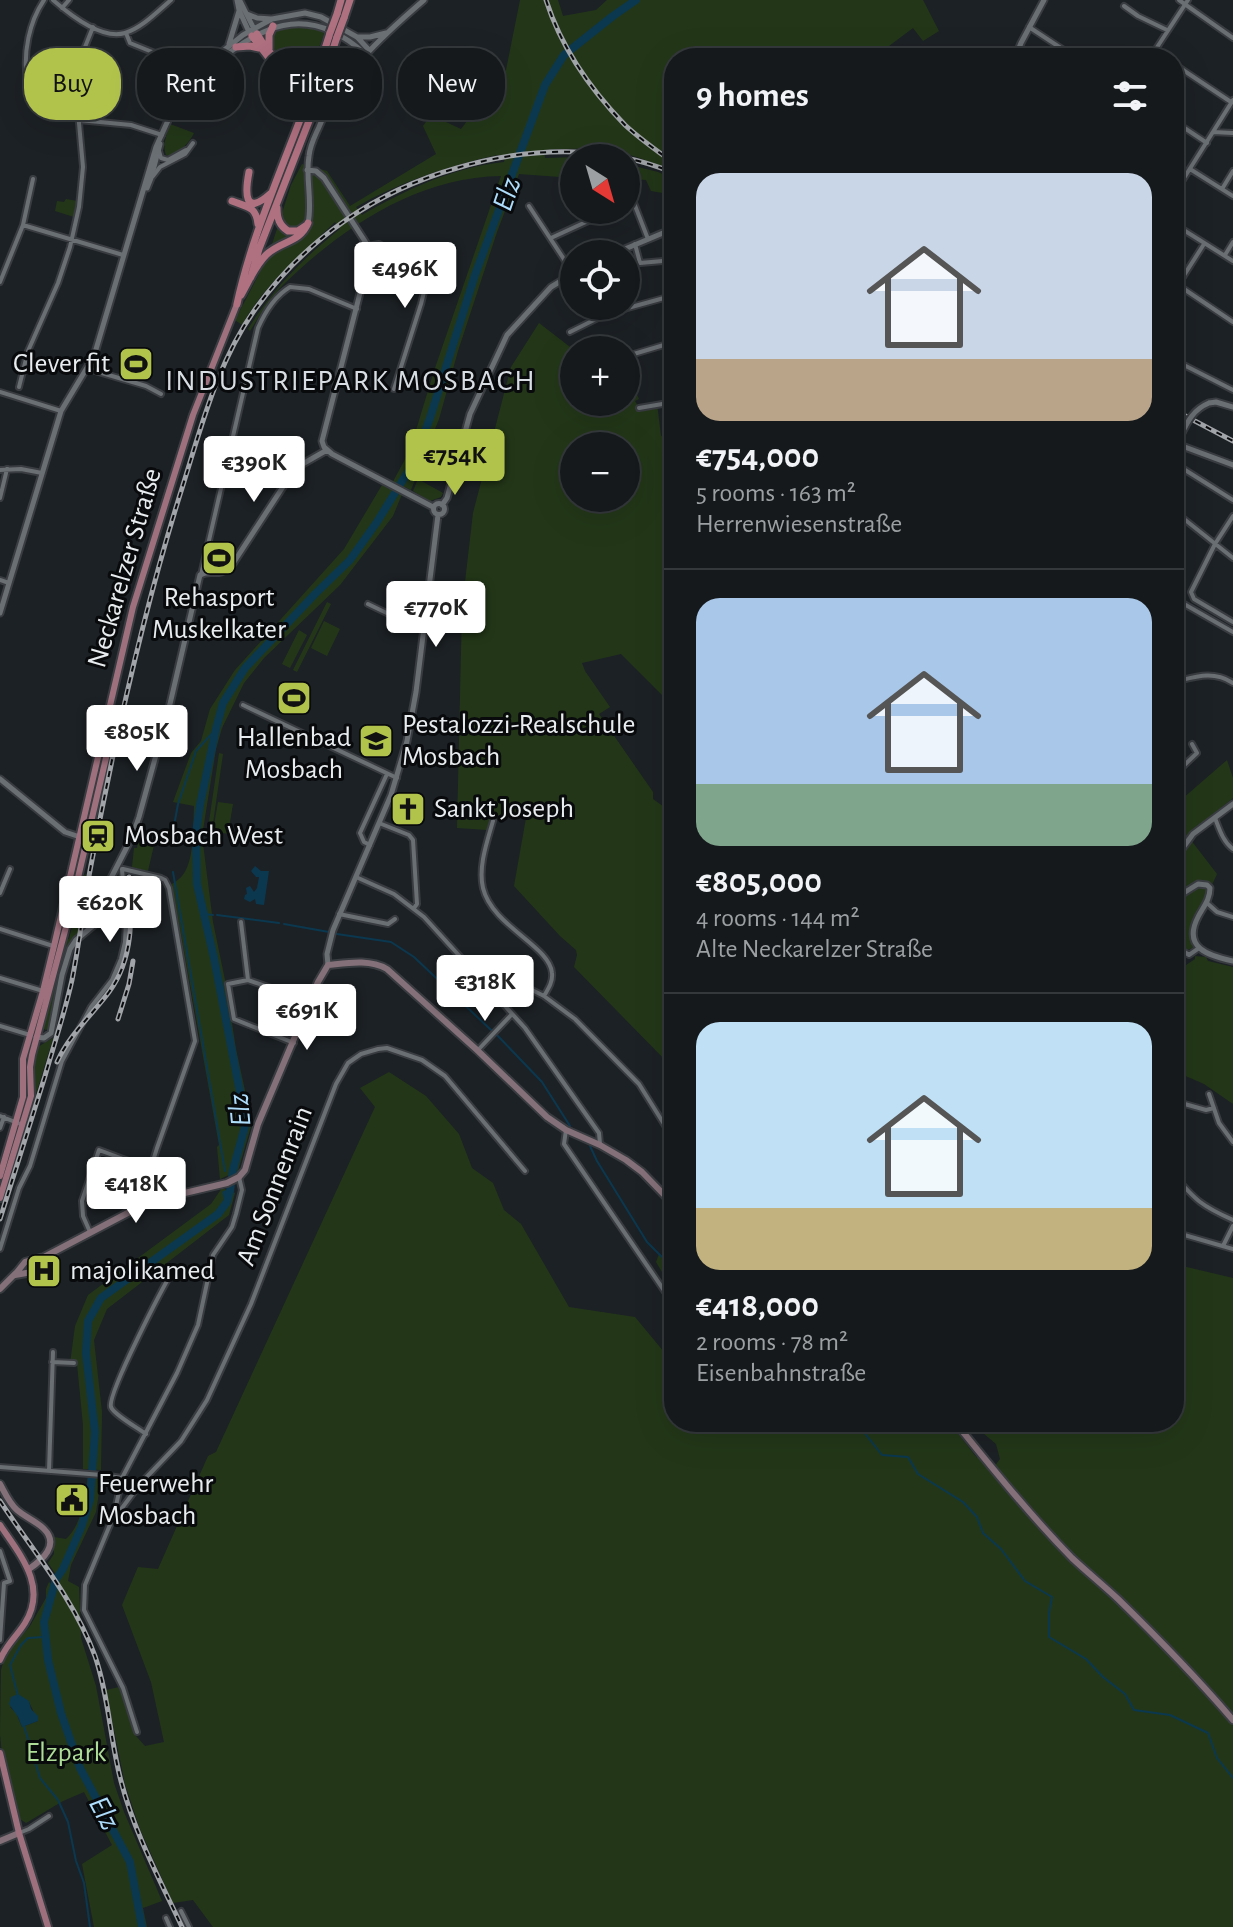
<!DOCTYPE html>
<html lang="en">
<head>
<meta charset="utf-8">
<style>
	body { margin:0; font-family:"Alegreya Sans",sans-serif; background:#222629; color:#f1f3f6; height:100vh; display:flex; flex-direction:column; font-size:30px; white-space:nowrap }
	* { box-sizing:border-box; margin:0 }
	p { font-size:26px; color:#9da0a3 }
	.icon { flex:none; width:44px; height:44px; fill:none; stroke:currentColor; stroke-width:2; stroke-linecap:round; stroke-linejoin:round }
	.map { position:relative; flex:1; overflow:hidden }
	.details { position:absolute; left:664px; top:48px; width:520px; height:1384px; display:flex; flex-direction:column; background:#15191c; border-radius:32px; box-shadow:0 8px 32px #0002,0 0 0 2px #34383b }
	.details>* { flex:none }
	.top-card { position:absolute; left:24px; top:48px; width:520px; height:72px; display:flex; gap:16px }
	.needle { width:52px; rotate:143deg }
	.buttons { position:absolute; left:560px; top:144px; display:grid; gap:16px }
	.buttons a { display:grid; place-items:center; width:80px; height:80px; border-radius:50%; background:#15191c; box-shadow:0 8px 32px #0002,0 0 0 2px #34383b; font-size:40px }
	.price { position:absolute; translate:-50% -68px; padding:0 18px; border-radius:8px; background:#fff; color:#222; font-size:26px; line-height:52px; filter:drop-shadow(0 2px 4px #0008) }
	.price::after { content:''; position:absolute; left:50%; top:48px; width:24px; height:18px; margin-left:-12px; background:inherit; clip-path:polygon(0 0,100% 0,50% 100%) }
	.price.on { background:#b2c34c; color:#111 }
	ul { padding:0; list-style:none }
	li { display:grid; align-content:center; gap:16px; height:424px; padding:0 32px }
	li+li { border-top:2px solid #34383b }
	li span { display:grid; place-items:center; height:248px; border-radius:24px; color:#555 }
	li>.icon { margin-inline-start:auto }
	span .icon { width:144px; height:144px; fill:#fffc; stroke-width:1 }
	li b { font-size:34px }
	h2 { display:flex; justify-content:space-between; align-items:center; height:96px; padding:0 32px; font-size:34px }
	.chip { padding:0 28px; border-radius:32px; background:#15191c; box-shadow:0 8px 32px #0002,0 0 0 2px #34383b; font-size:28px; line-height:72px }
	.chip.on { background:#b2c34c; color:#111 }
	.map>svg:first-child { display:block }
</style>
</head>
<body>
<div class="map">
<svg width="1233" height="1927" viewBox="0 0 1233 1927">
	<rect width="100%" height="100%" fill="#1c2125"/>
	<!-- green -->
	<path fill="#233718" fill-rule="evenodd" d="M520,0H558L563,16L596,10L607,0H923L939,31L923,41L913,28L889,46L896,58H674V171C658,165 642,158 626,154C600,148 571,148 544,150L545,158L578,157L574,158V178L519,174L497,232L458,351L439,419L411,490L405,487L393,516L340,585L264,658L244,683L222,728L216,749L202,836L213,922L226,985L236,1049L252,1123L238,1171L220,1179L217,1147L219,1145L172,884C176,881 180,879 182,876C195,861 193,825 194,806L173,802L191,753L201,741L210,709L235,670L344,549L382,485L389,489L410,450L434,371L501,176C428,177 363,215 309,261C296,273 281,285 270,300C263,309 257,320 250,331L248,329C272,290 304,257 340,229L335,222C302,254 264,284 242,325L235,320L268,257L291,185L302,164L327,171L350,206L436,154L423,126L431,115L461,129L506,70ZM497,155H506L504,162C454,167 405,190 362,215L356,207C399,182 448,166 497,155Z
		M299,22L317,23L326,27C322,39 319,53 309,61C288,78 268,51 273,30Z
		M270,56L285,69L316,64L302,105Z
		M170,124L194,133C190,142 179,153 169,156L166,155C162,145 167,134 170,124Z
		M626,164L658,172L674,179V195L651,191L646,180L626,179Z
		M66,199L77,201L74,217L55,211L57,201L64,202Z
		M539,323L574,350V402H626V370L639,399L635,401L638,406L657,403L661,436L674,437V707L621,654L582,663L585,671L610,707L599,714L653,792V799L674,814V1072L670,1065L574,967L577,955L576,950L560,936L514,886L526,818L531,817L492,815L487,830L457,828L462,608L473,513L511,367ZM574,446H626V498H574Z
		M418,479L443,493L441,497L430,501L413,491Z
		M327,602L331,604L297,672L293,670Z
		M324,621L340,629L327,656L311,648Z
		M299,630L307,635L290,668L282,664Z
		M219,753L223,754L212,830L208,829Z
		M1227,760L1233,778V798L1187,835L1217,874L1191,930L1194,947L1188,950L1177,944L1174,948V806Z
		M218,802L233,804L228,834L213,831Z
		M138,842L154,845L148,871L132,867L134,848H137Z
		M86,874L78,933C51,961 62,998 49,1029L45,1030L42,1025L66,939H69L84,875Z
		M1195,956L1206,957L1208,961L1233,967V1104L1204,1084L1174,1071V966L1186,965L1195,959Z
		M53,1038L36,1094L34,1093L33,1065L36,1048Z
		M389,1072L426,1096L459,1134L472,1168L493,1183L504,1210L521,1224L569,1307L635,1317L674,1364V1422H949L977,1458L978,1456L991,1471L1000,1459L996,1444L970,1422H1174V1264L1233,1278V1927H213L193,1900L173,1903L140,1829L125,1784L106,1690L119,1687L136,1736L145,1746L164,1742L151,1682L122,1605L138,1567L158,1569L208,1456L216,1452L375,1107L360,1088Z
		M222,1188L235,1193L229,1215L107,1309L94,1340L102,1412L101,1470L83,1469V1425L77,1364H70L75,1326L88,1295L211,1204Z
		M659,1254L674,1263V1279L662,1272L656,1262Z
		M88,1476L101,1479L96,1512L71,1565L68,1581L79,1587L81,1638L96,1686L114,1783L124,1812L162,1901L143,1908L147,1927H94L82,1864L112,1845L84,1792L63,1801L26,1823L20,1819L2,1754L0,1734L1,1670L5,1656L30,1626L46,1598V1589L49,1582L52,1585L57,1576L48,1563L54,1554V1537L66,1539C82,1524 85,1498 88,1476ZM29,1702L38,1721L22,1727L16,1713L10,1707Z"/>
	<!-- water -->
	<path fill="#0b384f" d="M255,866L261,871H269L264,905L256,904L255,899L250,902L244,899L245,895L247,894L246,888L250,886L254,892L257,888L259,877H256L251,871Z
		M18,1694L29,1701L31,1709L38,1716V1721L22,1727L18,1717L9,1704L11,1697Z"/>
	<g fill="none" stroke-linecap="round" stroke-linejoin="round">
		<!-- stream -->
		<path stroke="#0b384f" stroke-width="2" d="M172,837L178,804L196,751L216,729
			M173,872L225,1171
			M204,914L213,915
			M217,915L279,923
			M284,924L329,932
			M337,934L391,942L414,957L491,1030
			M497,1035L542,1082L570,1126
			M590,1146L597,1161L647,1242L674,1269
			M856,1422L882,1455L908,1457L918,1474L963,1502L977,1517L983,1533L1001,1549L1025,1581L1052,1597L1049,1613V1637L1086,1659L1103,1677L1125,1694L1134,1710L1170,1715L1208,1733L1217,1758L1233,1778
			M18,1696L10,1665L21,1645L28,1638L44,1637
			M24,1726L40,1778L58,1800L68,1822L76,1861L84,1883L90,1927"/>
		<!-- canal -->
		<path stroke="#0b384f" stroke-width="5" d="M225,1193L227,1202"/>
		<!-- river -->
		<path stroke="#0b384f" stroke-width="8" d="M142,1927L130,1862L80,1768L61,1713L48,1660L44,1622L56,1579L63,1569L81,1528L90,1500L95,1432L86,1353L88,1321L101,1298L218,1214L227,1202L230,1191L233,1170L246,1123L214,958L197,884L196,833L200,805L216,729L223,703L245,668L315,594L350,560L377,522L414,462L430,418L475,275L545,85L564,55L613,16L636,0"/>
		<!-- minor casing -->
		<g stroke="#393c40" stroke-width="8">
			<path id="minor" d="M53,0C69,14 102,40 125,33C142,28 158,11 171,0
				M1179,0L1233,38
				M1124,6L1138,16L1167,30
				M62,8L69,0
				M1029,27L1076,58
				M126,33L130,43L172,60
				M1154,51L1165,58
				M1150,58L1188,0
				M1174,64L1231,102
				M27,80C23,53 29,22 44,0
				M79,120L131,125L162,135
				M1174,121L1207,143
				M1213,132L1233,133
				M159,151L161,158L168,160L186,150
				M1190,169L1233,196
				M153,176L160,167L185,154L193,143
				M1222,189L1233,171
				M1174,194L1233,100
				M626,204L634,203L648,239
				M529,206L573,273
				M1174,224L1233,261
				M23,225L33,179
				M551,238L612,210
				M635,244L640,263L674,260
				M368,246L379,244L426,271L428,276L421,304L394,389
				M1225,255L1233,242
				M0,282L23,225L123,255
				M1178,285L1233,322
				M1174,291L1204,244
				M570,332L606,314L664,298L674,297
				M627,356L674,342
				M1174,360L1233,390
				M88,367L95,371L146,386L161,394
				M19,387L28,351L58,283L70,247L79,207L83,167L78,112V69L81,57L93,27
				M0,392L61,411
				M639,408L674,402
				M1174,463L1233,500
				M0,470L21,469L42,473
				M0,498L7,469
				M1174,511L1233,558
				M1233,516L1215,544L1191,592L1194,599L1233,622
				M201,575L258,328C265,312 275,296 290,287L309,289L357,309
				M0,580L9,583
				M1174,596L1184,604L1233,632
				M368,604L424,631
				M1174,682C1195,677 1213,670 1233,683
				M243,705L397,778
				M1174,775L1197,753L1192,744
				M1215,818C1219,828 1223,842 1233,849
				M493,821C487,842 478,867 483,888C492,926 550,946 552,973C553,982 548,989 544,996
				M379,823L409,835L413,840L417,904L414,908
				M370,845L364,842L360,833L387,774
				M123,869L161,878L165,880L169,888L195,1041L157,1148L139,1206
				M356,877L394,894L424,917L525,1028L599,1133L600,1144
				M0,893L10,869
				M1207,903L1217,912L1233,917
				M339,914L388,924L395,919
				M241,922L248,980
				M0,929L53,946
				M1174,945L1189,955L1199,948
				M0,978L43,991
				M485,984L488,982L530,989L544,996L575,1019L639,1084L674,1140
				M0,1026L30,1035
				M294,1043L234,1019L228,984L248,980L311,1002
				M478,1050L512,1014
				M1209,1094L1219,1123L1233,1142
				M1174,1101L1206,1110L1214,1108
				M0,1116L23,1125
				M0,1128L4,1117
				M566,1130L564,1144L674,1305
				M1174,1175C1196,1201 1202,1206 1233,1220
				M90,1232L83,1216L82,1201L99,1150L150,1169
				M1174,1232L1233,1249
				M1223,1246L1233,1226
				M0,1249L19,1188L30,1166L62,1061L91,1007L112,980L121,959L125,942L126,920L122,869
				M52,1362L74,1363
				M146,1434C138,1428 114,1415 111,1407C107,1394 164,1285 174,1269L177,1268L209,1274
				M0,1467L102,1475L122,1478
				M49,1471L53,1352
				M114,1515L119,1512L140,1484L181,1441L207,1400L251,1304L336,1084L348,1063L361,1054L378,1049L387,1048L422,1060L445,1076L525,1171
				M0,1551L10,1581L4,1583L0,1640
				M137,1732L123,1688L84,1610L85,1585L114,1515L122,1478L177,1373L198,1325L213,1255L232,1227L236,1214L242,1190L239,1177
				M19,1833L29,1829L49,1816
				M181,1911L189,1927
				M166,1918L170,1927"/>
		</g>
		<!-- tertiary casing -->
		<g stroke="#393c40" stroke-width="9">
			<path id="tertiary" d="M237,0L239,10L249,32
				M240,1L255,31
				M247,14L257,18L271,19
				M357,37H370L386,33
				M229,44L239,11
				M1015,58L1021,43L1044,0
				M205,72C259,26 306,0 365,54
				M307,170L316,171L324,178L368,246L369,258L322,441L324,447L332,454L433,507
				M147,188L151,178L160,144
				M308,223C313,201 305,178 309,156C310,145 315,136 319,127C341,73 381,37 424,0
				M613,254L663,233L674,232
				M1209,403L1216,402L1233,407
				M1174,443L1233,465
				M433.5 509a5.5 5.5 0 1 1 11 0a5.5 5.5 0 1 1-11 0Z
				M442,505L447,498L470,414L507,335L551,287L574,273
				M0,613L61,411L94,356L156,147L170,116L208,63L243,35L272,19L305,13L321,17L357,37L369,50
				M0,779L65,832L86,839
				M1174,860L1193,834L1233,804
				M1174,899L1198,884L1207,885L1210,888C1210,900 1203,907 1198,917C1182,948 1209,956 1233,961
				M328,965L327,954L333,930L391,795L407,741L416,692L438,515
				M36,1037L44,1038L51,1033L62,975L70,949L76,940L94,925L102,913L111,878L132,837L139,817L170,704L200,575C213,568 217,579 232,565L292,473L299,466L327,450"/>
		</g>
		<!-- secondary casing -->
		<g stroke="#393c40" stroke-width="10">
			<path id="secondary" d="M15,1275L32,1272L42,1260
				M0,1289L17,1272L25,1262L44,1257L139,1207L155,1200L227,1183L239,1177L245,1170L258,1124L318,982L328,965C348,963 369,959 387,969L477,1050L547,1117L566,1130L600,1145L626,1160L642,1172L674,1205
				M955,1422C993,1469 1030,1515 1072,1558C1087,1572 1103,1585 1118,1599C1158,1638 1197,1678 1233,1720
				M0,1484C5,1493 9,1503 17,1510C25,1517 36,1521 44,1529C60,1545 42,1560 29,1569
				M0,1841L19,1833"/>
		</g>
		<!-- primary casing -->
		<g stroke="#393c40" stroke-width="10">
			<path id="primary" d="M0,1176L23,1097V1059L43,991L54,946L133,607L193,415L237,304
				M0,1198L31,1096L30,1067L32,1055L70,912L109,745L112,715
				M0,1525C20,1555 48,1586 25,1623C17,1636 6,1645 0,1660
				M0,1753L19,1833L48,1927"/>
		</g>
		<!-- trunk casing -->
		<g stroke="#393c40" stroke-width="11">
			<path id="trunk" d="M337,14L341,0
				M344,18L350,0
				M257,34C266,49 284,76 306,68C312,65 317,60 322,56
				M252,36L297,94L302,113
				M236,47L250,46L259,48
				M269,49V35L273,26
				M249,172C245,193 244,217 270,194
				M232,201C247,207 256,206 258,224
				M277,208C277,218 279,225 288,231H298L307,225
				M251,277L259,249L309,121L337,37
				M241,295C249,281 255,266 266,255C280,241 300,243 308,223
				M237,304C248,253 267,205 286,156C302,116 317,75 330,33"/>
		</g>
		<!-- minor -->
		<use href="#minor" stroke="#6a6f74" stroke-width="4"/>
		<!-- tertiary -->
		<use href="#tertiary" stroke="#6a6f74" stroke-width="5"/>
		<!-- secondary -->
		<use href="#secondary" stroke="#847078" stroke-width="6"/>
		<!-- primary -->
		<use href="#primary" stroke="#9e707d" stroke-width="6"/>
		<!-- trunk -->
		<use href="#trunk" stroke="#af7080" stroke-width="7"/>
		<!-- rail casing -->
		<g stroke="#a1a4a8" stroke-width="5">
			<path id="rail" d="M546,0C561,47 591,90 625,125C640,139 657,151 674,163
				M1174,410L1233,441
				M118,1019L129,984L133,961
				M57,1062C70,1034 91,1016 109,992C134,958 132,917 129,877
				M0,1219C15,1171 30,1124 45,1076C54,1044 65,1012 72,980C80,940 84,900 92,860C116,734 144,608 183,485C202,424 218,361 256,308C306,239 376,191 457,168C528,147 605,144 674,173
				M0,1501C33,1551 74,1599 95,1656C109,1697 110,1740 121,1781C134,1832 160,1880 182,1927"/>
		</g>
		<!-- rail -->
		<use href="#rail" stroke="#080a0c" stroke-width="2" stroke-dasharray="6" stroke-linecap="butt"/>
		<!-- tertiary-bridge casing -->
		<g stroke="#393c40" stroke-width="9" stroke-linecap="butt">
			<path id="tertiary-bridge" d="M1179,439C1187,423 1192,410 1209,403"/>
		</g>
		<!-- trunk-bridge casing -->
		<g stroke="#393c40" stroke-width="11" stroke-linecap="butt">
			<path id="trunk-bridge" d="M330,33L337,14
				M337,37L344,18"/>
		</g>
		<!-- tertiary-bridge -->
		<use href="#tertiary-bridge" stroke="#6a6f74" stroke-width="5"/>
		<!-- trunk-bridge -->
		<use href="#trunk-bridge" stroke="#af7080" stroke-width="7"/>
	</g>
	<!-- icons -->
	<defs>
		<g id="stadium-square" transform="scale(1.8)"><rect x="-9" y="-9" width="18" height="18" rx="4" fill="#b2c34c" stroke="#080a0c"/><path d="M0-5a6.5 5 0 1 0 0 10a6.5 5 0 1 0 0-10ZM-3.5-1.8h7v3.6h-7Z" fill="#111"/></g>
		<g id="school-square" transform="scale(1.8)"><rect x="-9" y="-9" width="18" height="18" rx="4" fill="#b2c34c" stroke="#080a0c"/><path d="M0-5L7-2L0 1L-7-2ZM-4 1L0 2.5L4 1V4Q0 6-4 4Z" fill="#111"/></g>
		<g id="church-square" transform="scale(1.8)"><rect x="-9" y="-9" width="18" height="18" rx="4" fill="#b2c34c" stroke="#080a0c"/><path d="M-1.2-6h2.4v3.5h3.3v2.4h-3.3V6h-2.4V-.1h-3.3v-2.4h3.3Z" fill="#111"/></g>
		<g id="station-square" transform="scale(1.8)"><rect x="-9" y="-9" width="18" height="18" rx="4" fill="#b2c34c" stroke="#080a0c"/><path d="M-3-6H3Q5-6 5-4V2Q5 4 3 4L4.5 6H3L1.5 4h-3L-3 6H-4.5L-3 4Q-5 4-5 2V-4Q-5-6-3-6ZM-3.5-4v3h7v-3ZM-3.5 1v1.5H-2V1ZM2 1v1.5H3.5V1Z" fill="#111"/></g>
		<g id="hospital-square" transform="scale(1.8)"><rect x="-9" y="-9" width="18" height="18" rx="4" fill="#b2c34c" stroke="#080a0c"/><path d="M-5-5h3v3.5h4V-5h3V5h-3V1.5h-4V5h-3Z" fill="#111"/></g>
		<g id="civic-square" transform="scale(1.8)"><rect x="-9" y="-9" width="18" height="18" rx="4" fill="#b2c34c" stroke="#080a0c"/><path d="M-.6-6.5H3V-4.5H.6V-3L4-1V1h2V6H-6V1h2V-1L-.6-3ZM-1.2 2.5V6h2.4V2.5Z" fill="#111"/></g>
	</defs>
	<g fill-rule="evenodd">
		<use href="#stadium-square" x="136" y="364"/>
		<use href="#stadium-square" x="219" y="558"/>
		<use href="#stadium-square" x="294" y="698"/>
		<use href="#school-square" x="376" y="741"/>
		<use href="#church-square" x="408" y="809"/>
		<use href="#station-square" x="98" y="836"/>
		<use href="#hospital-square" x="44" y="1271"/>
		<use href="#civic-square" x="72" y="1500"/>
	</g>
	<g text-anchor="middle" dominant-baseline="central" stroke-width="6" stroke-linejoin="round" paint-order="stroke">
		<!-- poi labels -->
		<g font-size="28" fill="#e9ecef" stroke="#080a0c" text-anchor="start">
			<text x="110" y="364" text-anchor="end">Clever fit</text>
			<text x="219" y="598" text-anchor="middle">Rehasport<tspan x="219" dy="32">Muskelkater</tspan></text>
			<text x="402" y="725">Pestalozzi-Realschule<tspan x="402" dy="32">Mosbach</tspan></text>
			<text x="294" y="738" text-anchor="middle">Hallenbad<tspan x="294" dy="32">Mosbach</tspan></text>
			<text x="434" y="809">Sankt Joseph</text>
			<text x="124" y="836">Mosbach West</text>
			<text x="70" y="1271">majolikamed</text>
			<text x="98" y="1484">Feuerwehr<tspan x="98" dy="32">Mosbach</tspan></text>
		</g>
		<!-- street labels -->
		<g font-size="28" fill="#e9ecef" stroke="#080a0c">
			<text transform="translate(125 568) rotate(-74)">Neckarelzer Straße</text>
			<text transform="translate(275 1186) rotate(-69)">Am Sonnenrain</text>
		</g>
		<!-- park labels -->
		<g font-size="28" fill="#addd96" stroke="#080a0c">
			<text x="66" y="1753">Elzpark</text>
		</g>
		<!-- water labels -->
		<g font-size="30" font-style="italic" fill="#aeddfc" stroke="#080a0c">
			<text transform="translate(507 194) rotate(-71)">Elz</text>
			<text transform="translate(240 1110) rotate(-95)">Elz</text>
			<text transform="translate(104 1813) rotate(62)">Elz</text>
		</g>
		<!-- neighbourhood labels -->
		<g font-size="30" letter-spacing="2" fill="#d7dde3" stroke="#080a0c">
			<text x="351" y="381">INDUSTRIEPARK MOSBACH</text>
		</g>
	</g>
</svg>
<div class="buttons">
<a><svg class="needle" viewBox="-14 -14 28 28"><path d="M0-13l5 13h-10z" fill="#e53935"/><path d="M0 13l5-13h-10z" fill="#9da0a3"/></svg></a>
<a><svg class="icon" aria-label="locate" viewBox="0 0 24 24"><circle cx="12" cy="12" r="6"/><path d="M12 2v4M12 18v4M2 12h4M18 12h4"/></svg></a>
<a>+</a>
<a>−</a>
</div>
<b class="price" style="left:405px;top:310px">€496K</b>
<b class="price on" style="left:455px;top:497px">€754K</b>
<b class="price" style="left:254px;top:504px">€390K</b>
<b class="price" style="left:436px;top:649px">€770K</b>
<b class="price" style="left:137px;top:773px">€805K</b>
<b class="price" style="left:110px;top:944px">€620K</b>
<b class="price" style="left:485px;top:1023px">€318K</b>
<b class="price" style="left:307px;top:1052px">€691K</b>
<b class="price" style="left:136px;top:1225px">€418K</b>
<div class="top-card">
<a class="chip on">Buy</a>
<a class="chip">Rent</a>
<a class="chip">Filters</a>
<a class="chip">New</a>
</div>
<section class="details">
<h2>9 homes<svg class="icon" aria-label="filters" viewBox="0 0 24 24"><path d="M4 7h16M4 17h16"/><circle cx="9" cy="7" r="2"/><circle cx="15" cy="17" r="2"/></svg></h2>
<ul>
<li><span style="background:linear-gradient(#c9d6e8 75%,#b9a48a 0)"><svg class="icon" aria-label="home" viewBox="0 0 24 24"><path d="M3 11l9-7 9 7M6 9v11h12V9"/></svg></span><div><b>€754,000</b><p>5 rooms · 163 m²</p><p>Herrenwiesenstraße</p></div></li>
<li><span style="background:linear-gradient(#a9c7e8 75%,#7fa58c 0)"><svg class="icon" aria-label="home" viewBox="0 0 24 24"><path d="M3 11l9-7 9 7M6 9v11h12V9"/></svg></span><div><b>€805,000</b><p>4 rooms · 144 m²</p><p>Alte Neckarelzer Straße</p></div></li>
<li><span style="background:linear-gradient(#bfe0f5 75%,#c2b280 0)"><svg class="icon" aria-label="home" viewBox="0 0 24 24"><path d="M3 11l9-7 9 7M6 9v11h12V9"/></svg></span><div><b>€418,000</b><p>2 rooms · 78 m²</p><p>Eisenbahnstraße</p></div></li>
</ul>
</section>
</div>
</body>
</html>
